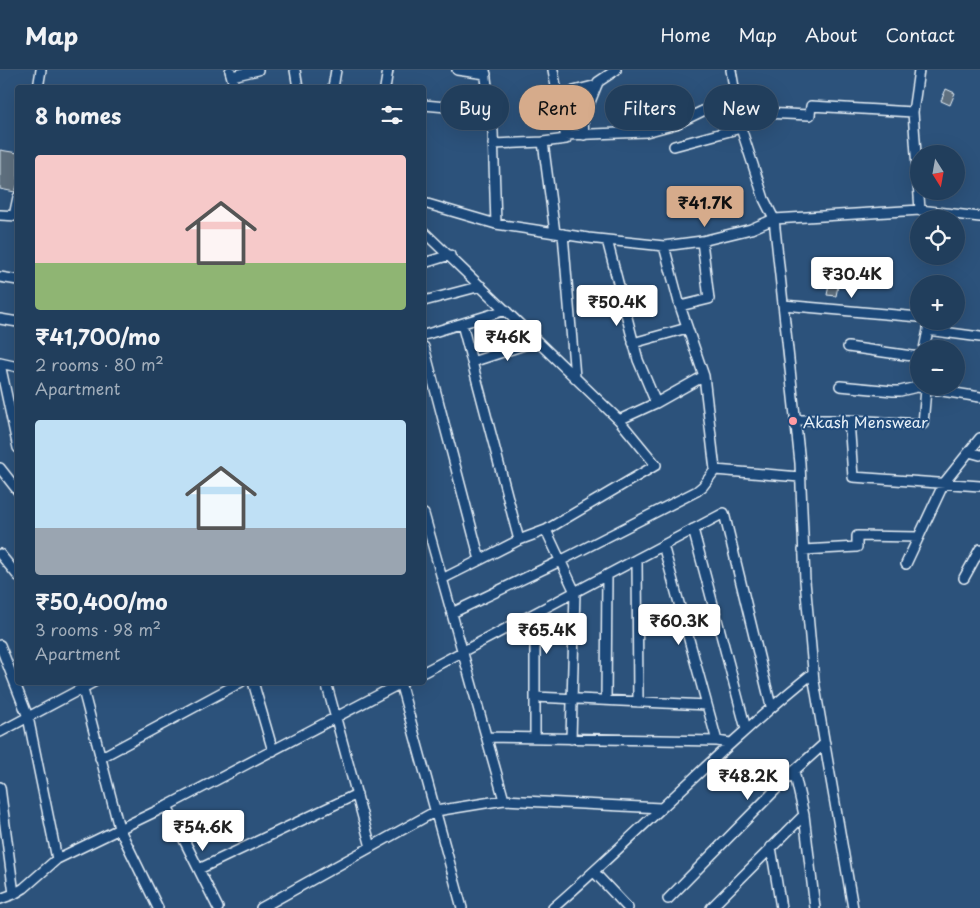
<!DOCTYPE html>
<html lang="en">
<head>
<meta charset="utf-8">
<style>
	body { margin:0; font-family:"Playpen Sans",sans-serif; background:#2d4965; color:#f1f3f6; height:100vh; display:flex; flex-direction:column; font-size:19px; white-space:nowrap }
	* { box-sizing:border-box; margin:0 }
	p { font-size:16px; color:#a2aebb }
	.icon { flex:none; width:28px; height:28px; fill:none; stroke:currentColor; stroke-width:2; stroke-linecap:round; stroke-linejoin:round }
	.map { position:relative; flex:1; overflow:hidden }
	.drawer { position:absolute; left:15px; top:15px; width:411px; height:600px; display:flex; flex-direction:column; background:#213e5c; border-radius:5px; box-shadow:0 5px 20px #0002,0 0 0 1px #3e5772 }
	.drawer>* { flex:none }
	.top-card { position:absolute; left:441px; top:15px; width:464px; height:45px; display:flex; gap:10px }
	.needle { width:32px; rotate:169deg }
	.controls { position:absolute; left:910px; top:75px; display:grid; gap:10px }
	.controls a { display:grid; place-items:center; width:55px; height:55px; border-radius:50%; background:#213e5c; box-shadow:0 5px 20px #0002,0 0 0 1px #3e5772; font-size:25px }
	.price { position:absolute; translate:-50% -42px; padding:0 11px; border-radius:5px; background:#fff; color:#222; font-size:16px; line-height:32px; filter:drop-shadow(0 1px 2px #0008) }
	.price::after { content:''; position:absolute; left:50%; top:30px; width:15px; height:11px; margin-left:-8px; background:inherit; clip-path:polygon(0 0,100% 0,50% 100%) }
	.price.active { background:#d6ab8b; color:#111 }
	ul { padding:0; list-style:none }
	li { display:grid; align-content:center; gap:10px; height:265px; padding:0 20px }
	li span { display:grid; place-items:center; height:155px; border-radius:5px; color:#555 }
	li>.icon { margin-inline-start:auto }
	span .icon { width:90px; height:90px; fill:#fffc; stroke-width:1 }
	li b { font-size:21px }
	h2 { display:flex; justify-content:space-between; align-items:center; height:60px; padding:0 20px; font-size:21px }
	.chip { padding:0 18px; border-radius:22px; background:#213e5c; box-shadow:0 5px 20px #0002,0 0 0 1px #3e5772; font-size:18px; line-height:45px }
	.chip.active { background:#d6ab8b; color:#111 }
	header { display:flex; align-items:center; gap:30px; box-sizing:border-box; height:70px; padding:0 25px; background:#213e5c; border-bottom:1px solid #3e5772 }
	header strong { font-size:24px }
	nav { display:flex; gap:28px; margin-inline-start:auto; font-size:18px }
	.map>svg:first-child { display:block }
</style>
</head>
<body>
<header>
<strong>Map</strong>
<nav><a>Home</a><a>Map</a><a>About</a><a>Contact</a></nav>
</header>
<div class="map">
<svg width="980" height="838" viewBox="0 0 980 838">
	<rect width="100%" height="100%" fill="#2c527b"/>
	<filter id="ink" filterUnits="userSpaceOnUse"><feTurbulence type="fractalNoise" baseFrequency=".02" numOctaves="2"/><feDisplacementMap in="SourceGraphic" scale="10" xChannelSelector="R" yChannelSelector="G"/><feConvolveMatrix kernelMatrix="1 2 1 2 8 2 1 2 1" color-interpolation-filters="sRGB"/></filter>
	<g filter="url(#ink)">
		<!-- building -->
		<path fill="#5e707f" stroke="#e8f1f8" d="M946,19L955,23L950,35L941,31Z
			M0,80L18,83V113L15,122L0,119Z
			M832,199L841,201L836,226L827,225Z"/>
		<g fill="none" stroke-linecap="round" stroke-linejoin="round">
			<!-- minor casing -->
			<g stroke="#e8f1f8" stroke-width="12">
				<path id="minor" d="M295,0L298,18
					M457,0L486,4
					M485,0L493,62L496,154
					M553,0L566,69L543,72L555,163
					M731,0L741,58L764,129L774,149L800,393L805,511L814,611L853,838
					M919,0L913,42L920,140
					M230,1L235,18
					M232,6L258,0
					M38,18L41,0
					M333,18L336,0
					M385,18L388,0
					M558,25L597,15
					M424,35L490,41
					M738,42L810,45L811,36L913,42
					M565,65L646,62L676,54L715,35L736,30
					M584,65L582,37H588L598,12L616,0
					M493,74L543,72
					M674,76L741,58
					M424,133L496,154L588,168L664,176L702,171L751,159L774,149L920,140L980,147
					M0,145L18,146
					M14,146L18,127
					M424,162L619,350L656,333L704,306L715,400L800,407
					M563,164L575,307
					M607,170L638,290L656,333
					M664,176L680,236L704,306
					M424,193L450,185
					M0,207L18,210
					M424,231L481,216
					M783,235L919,247
					M680,236L709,229L702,171
					M0,249L18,252
					M928,251V260L980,267
					M462,254L519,470L480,490
					M424,265L506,240
					M633,273L687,258
					M424,277L480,490L442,509
					M848,277L919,287
					M924,279L928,260
					M472,292L537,271
					M0,293L18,297
					M0,294L18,378
					M919,307L917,317L980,327
					M840,316L893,321H900L917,317
					M795,350H849L853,407L980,416
					M849,350L923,354L926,319
					M969,382L980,385
					M0,398L18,421
					M424,444L504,730
					M693,459L746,659
					M546,460L656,395L619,350
					M519,470L546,460L575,522L571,669
					M663,475L717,671
					M803,480L857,477V466L919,467
					M0,484L18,506
					M637,489L638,632
					M906,494L944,413L980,368
					M964,508L980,479
					M452,543L560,491L697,421L703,416L715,400
					M0,575L28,647L57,789
					M424,602L724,443L771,636
					M81,612L119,758L158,838
					M253,612L273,681
					M326,612L371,777
					M400,612L462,838
					M535,627V543
					M606,630L607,505
					M0,662L94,612
					M487,667L717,671L730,673
					M535,668V627L707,635
					M100,688L241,612
					M794,701L825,673
					M0,717L14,824
					M167,736L218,838
					M771,777L781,838
					M199,799L357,724
					M594,802L628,838
					M0,829L14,824L24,818L57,789L167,736L403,612
					M668,829L794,701L804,745
					M261,838L436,741L504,730L661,738
					M553,838C641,761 722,676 813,603
					M711,838L804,745L815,838"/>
			</g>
			<!-- minor -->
			<use href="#minor" stroke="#1f4a7a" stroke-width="9"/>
		</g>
	</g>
	<!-- markers -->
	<circle fill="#ff9aa2" stroke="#1f4a7a" stroke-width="2" cx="793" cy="351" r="5"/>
	<g text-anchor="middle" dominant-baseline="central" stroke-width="4" stroke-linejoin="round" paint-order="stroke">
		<!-- poi labels -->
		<g font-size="15" fill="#e8f1f8" stroke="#1f4a7a" text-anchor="start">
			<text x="803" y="351">Akash Menswear</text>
		</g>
	</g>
</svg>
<div class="controls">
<a><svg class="needle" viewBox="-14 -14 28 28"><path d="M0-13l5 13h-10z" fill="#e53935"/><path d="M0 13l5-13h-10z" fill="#a2aebb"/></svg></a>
<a><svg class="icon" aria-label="locate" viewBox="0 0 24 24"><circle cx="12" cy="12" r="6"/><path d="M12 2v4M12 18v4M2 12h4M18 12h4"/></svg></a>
<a>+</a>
<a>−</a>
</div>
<b class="price active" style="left:705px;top:158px">₹41.7K</b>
<b class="price" style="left:852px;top:229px">₹30.4K</b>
<b class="price" style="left:617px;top:257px">₹50.4K</b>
<b class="price" style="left:508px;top:292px">₹46K</b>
<b class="price" style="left:679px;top:576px">₹60.3K</b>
<b class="price" style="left:547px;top:585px">₹65.4K</b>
<b class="price" style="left:748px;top:731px">₹48.2K</b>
<b class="price" style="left:203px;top:782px">₹54.6K</b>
<div class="top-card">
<a class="chip">Buy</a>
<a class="chip active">Rent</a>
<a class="chip">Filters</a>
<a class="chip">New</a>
</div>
<section class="drawer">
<h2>8 homes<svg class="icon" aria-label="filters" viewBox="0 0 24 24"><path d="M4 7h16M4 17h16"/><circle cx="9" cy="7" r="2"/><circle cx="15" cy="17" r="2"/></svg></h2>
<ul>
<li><span style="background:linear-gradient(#f6c9c9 70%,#8fb573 0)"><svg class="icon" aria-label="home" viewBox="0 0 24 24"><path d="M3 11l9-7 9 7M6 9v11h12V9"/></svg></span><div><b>₹41,700/mo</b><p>2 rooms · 80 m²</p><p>Apartment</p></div></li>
<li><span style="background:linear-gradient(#bfe0f5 70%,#9aa5b1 0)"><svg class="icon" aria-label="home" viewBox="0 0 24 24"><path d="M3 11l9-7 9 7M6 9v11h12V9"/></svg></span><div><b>₹50,400/mo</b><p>3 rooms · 98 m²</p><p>Apartment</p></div></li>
</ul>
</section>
</div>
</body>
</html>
